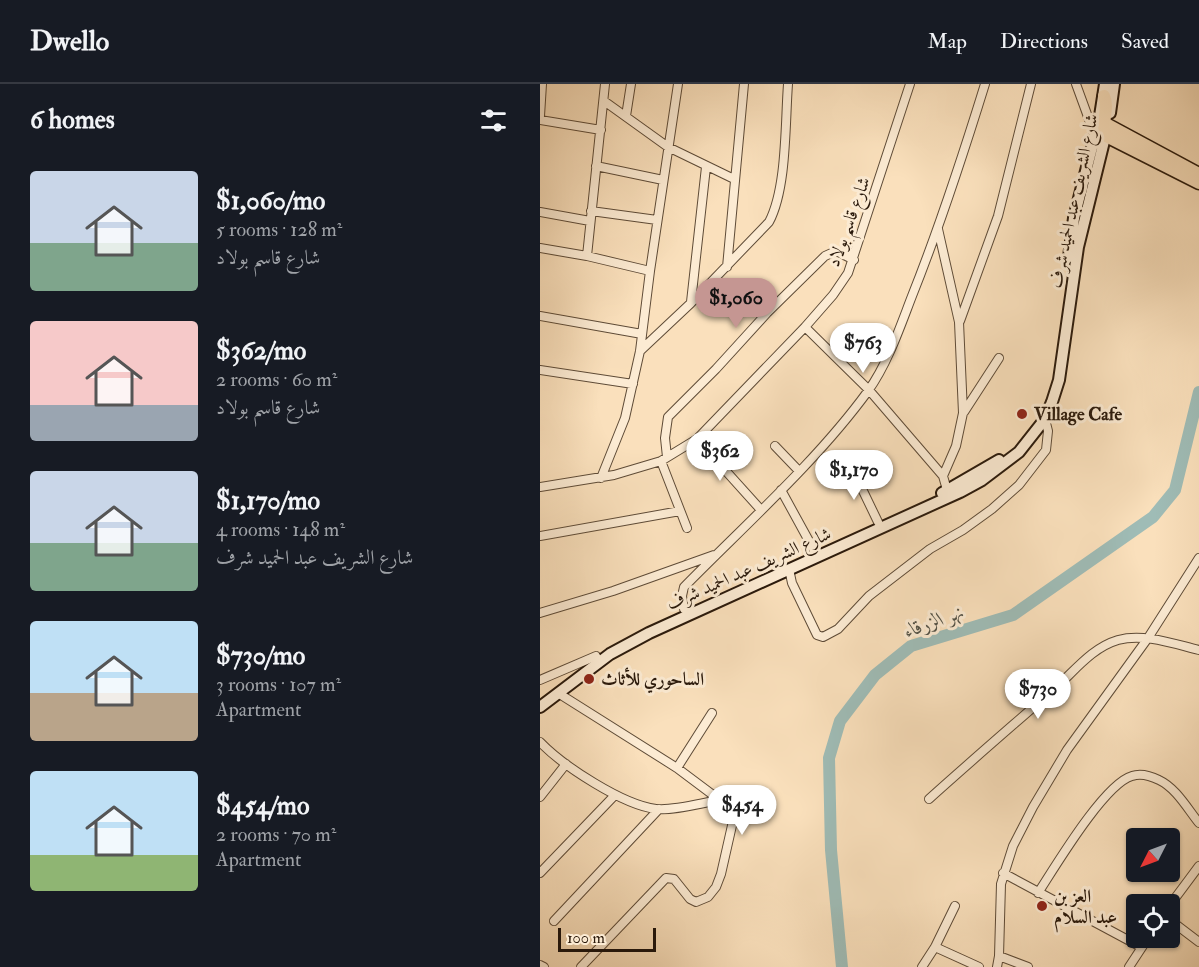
<!DOCTYPE html>
<html lang="en">
<head>
<meta charset="utf-8">
<style>
	body { margin:0; font-family:"IM FELL Double Pica",Amiri,serif; background:#242831; color:#f1f3f6; height:100vh; display:flex; flex-direction:column; font-size:22px; white-space:nowrap }
	* { box-sizing:border-box; margin:0 }
	p { font-size:20px; color:#9ea1a6 }
	.icon { flex:none; width:33px; height:33px; fill:none; stroke:currentColor; stroke-width:2; stroke-linecap:round; stroke-linejoin:round }
	.map { position:relative; flex:1; overflow:hidden }
	.sheet { display:flex; flex-direction:column; background:#171b24; width:540px }
	.sheet>* { flex:none }
	.needle { width:39px; rotate:228deg }
	.fabs { position:absolute; left:586px; top:744px; display:grid; gap:12px }
	.fabs a { display:grid; place-items:center; width:54px; height:54px; border-radius:6px; background:#171b24; box-shadow:0 2px 4px #0004; font-size:30px }
	.scale { position:absolute; left:18px; bottom:15px; width:98px; box-sizing:border-box; padding-left:6px; border:3px solid #2a190b; border-top:0; font-size:16px; line-height:21px; white-space:nowrap; color:#2a190b; -webkit-text-stroke:4px #fcebd3; paint-order:stroke }
	.price { position:absolute; translate:-50% -51px; padding:0 14px; border-radius:21px; background:#fff; color:#222; font-size:20px; line-height:39px; filter:drop-shadow(0 2px 3px #0008) }
	.price::after { content:''; position:absolute; left:50%; top:36px; width:18px; height:14px; margin-left:-9px; background:inherit; clip-path:polygon(0 0,100% 0,50% 100%) }
	.price.on { background:#c59692; color:#111 }
	ul { padding:0; list-style:none }
	li { display:flex; align-items:center; gap:18px; height:150px; padding:0 30px }
	li span { display:grid; place-items:center; flex:none; width:168px; height:120px; border-radius:6px; color:#555 }
	li>.icon { margin-inline-start:auto }
	span .icon { width:72px; height:72px; fill:#fffc; stroke-width:1 }
	li b { font-size:26px }
	h2 { display:flex; justify-content:space-between; align-items:center; height:72px; padding:0 30px; font-size:26px }
	header { display:flex; align-items:center; gap:36px; box-sizing:border-box; height:84px; padding:0 30px; background:#171b24; border-bottom:2px solid #363941 }
	header strong { font-size:28px }
	nav { display:flex; gap:33px; margin-inline-start:auto; font-size:21px }
	main { display:flex; flex:1; min-height:0 }
	.map>svg:first-child { display:block }
</style>
</head>
<body>
<header>
<strong>Dwello</strong>
<nav><a>Map</a><a>Directions</a><a>Saved</a></nav>
</header>
<main>
<section class="sheet">
<h2>6 homes<svg class="icon" aria-label="filters" viewBox="0 0 24 24"><path d="M4 7h16M4 17h16"/><circle cx="9" cy="7" r="2"/><circle cx="15" cy="17" r="2"/></svg></h2>
<ul>
<li><span style="background:linear-gradient(#c9d6e8 60%,#7fa58c 0)"><svg class="icon" aria-label="home" viewBox="0 0 24 24"><path d="M3 11l9-7 9 7M6 9v11h12V9"/></svg></span><div><b>$1,060/mo</b><p>5 rooms · 128 m²</p><p>شارع قاسم بولاد</p></div></li>
<li><span style="background:linear-gradient(#f6c9c9 70%,#9aa5b1 0)"><svg class="icon" aria-label="home" viewBox="0 0 24 24"><path d="M3 11l9-7 9 7M6 9v11h12V9"/></svg></span><div><b>$362/mo</b><p>2 rooms · 60 m²</p><p>شارع قاسم بولاد</p></div></li>
<li><span style="background:linear-gradient(#c9d6e8 60%,#7fa58c 0)"><svg class="icon" aria-label="home" viewBox="0 0 24 24"><path d="M3 11l9-7 9 7M6 9v11h12V9"/></svg></span><div><b>$1,170/mo</b><p>4 rooms · 148 m²</p><p>شارع الشريف عبد الحميد شرف</p></div></li>
<li><span style="background:linear-gradient(#bfe0f5 60%,#b9a48a 0)"><svg class="icon" aria-label="home" viewBox="0 0 24 24"><path d="M3 11l9-7 9 7M6 9v11h12V9"/></svg></span><div><b>$730/mo</b><p>3 rooms · 107 m²</p><p>Apartment</p></div></li>
<li><span style="background:linear-gradient(#bfe0f5 70%,#8fb573 0)"><svg class="icon" aria-label="home" viewBox="0 0 24 24"><path d="M3 11l9-7 9 7M6 9v11h12V9"/></svg></span><div><b>$454/mo</b><p>2 rooms · 70 m²</p><p>Apartment</p></div></li>
</ul>
</section>
<div class="map">
<svg width="659" height="883" viewBox="0 0 659 883">
	<rect width="100%" height="100%" fill="#fae0bc"/>
	<filter id="stains"><feTurbulence type="fractalNoise" baseFrequency=".00333" numOctaves="4"/><feColorMatrix values="0 0 0 0 .2 0 0 0 0 .09 0 0 0 0 .02 0 0 0 .5 -.17"/></filter>
	<radialGradient id="worn" r=".72"><stop offset=".6" stop-color="#630" stop-opacity="0"/><stop offset="1" stop-color="#630" stop-opacity=".3"/></radialGradient>
	<g fill="none" stroke-linecap="round" stroke-linejoin="round">
		<!-- river -->
		<path stroke="#9fbcb6" stroke-width="12" d="M302,883L291,766L289,674L300,637L335,591L371,562L473,531L613,433L635,406L659,308"/>
		<!-- street casing -->
		<g stroke="#5e4b37" stroke-width="10">
			<path id="street" d="M536,0L555,52
				M64,17L128,63L194,95
				M0,32L2,0
				M86,32L91,0
				M0,36L61,46
				M56,82L123,96
				M51,127L117,136
				M0,128L50,137
				M398,145L419,238L423,329L416,362L403,392
				M0,164L47,172L110,187
				M47,172L65,0
				M187,183L204,0
				M151,218L166,83
				M0,232L102,250
				M420,237L458,132L491,0
				M265,243L329,306L403,392L407,406
				M100,267L151,219L229,138C247,104 245,40 248,0
				M0,286L93,300
				M424,328L459,274
				M157,355L221,426
				M235,362L259,387
				M127,373L125,354L128,333L176,285L227,229L285,172L296,167L314,176
				M121,377L147,444
				M312,384L338,438
				M61,394L85,334L100,267L110,187L138,0
				M0,403L74,391L121,377L157,355L265,243L293,211L308,189L370,0
				M241,406L275,468
				M0,452L140,427
				M249,485L252,499L277,551L283,553L298,545L329,512L390,465L423,446L452,425L479,401L506,366L508,347L505,335
				M144,525L142,512L144,503C205,441 277,377 328,307C348,279 360,243 372,212C400,142 423,71 445,0
				M0,529L73,507L174,471
				M0,596L56,572
				M18,609L137,684L189,723L193,737L181,790L176,803L168,813L156,818L150,815L134,795L126,794L41,883
				M0,658C23,682 83,721 116,725C134,727 161,719 180,716
				M137,684L172,629
				M0,713L26,680
				M389,715C430,678 472,642 513,606C534,588 551,564 578,556C604,549 634,560 659,566
				M0,789L75,711
				M463,789L601,863
				M498,809C515,783 564,700 592,692C600,689 611,692 619,696C636,704 647,724 659,739
				M630,821L659,782
				M630,836L659,858
				M14,837L119,725
				M395,863L439,883
				M459,872L461,800L473,762L493,723L527,666L608,554L659,474
				M0,881L4,883
				M382,883L395,863L415,822
				M457,883L459,872L488,883
				M589,883L608,854"/>
		</g>
		<!-- secondary casing -->
		<g stroke="#2a190b" stroke-width="14">
			<path id="secondary" d="M570,29L574,0
				M529,173L534,134L560,32L565,0
				M402,409L459,376
				M0,623L70,570L109,549L420,408L442,396L479,368L505,335L512,318L519,296L538,163L567,45"/>
		</g>
		<!-- primary casing -->
		<g stroke="#2a190b" stroke-width="15">
			<path id="primary" d="M564,12C570,25 560,39 566,52L659,99
				M568,41L659,90"/>
		</g>
		<!-- street -->
		<use href="#street" stroke="#fcebd3" stroke-width="8"/>
		<!-- secondary -->
		<use href="#secondary" stroke="#fcebd3" stroke-width="10"/>
		<!-- primary -->
		<use href="#primary" stroke="#fae0bc" stroke-width="12"/>
	</g>
	<!-- markers -->
	<g fill="#8f2418" stroke="#fcebd3" stroke-width="2">
		<circle cx="482" cy="330" r="6"/>
		<circle cx="49" cy="595" r="6"/>
		<circle cx="502" cy="822" r="6"/>
	</g>
	<g text-anchor="middle" dominant-baseline="central" stroke-width="6" stroke-linejoin="round" paint-order="stroke">
		<!-- street labels -->
		<g font-size="18" fill="#2a190b" stroke="#fcebd3">
			<text transform="translate(534 117) rotate(-78)">شارع الشريف عبد الحميد شرف</text>
			<text transform="translate(309 138) rotate(-70)">شارع قاسم بولاد</text>
			<text transform="translate(209 485) rotate(-24)">شارع الشريف عبد الحميد شرف</text>
		</g>
		<!-- poi labels -->
		<g font-size="18" font-weight="bold" fill="#2a190b" stroke="#fcebd3" text-anchor="start">
			<text x="494" y="330">Village Cafe</text>
			<text x="61" y="595">الساحوري للأثاث</text>
			<text x="514" y="812">العز بن<tspan x="514" dy="21">عبد السلام</tspan></text>
		</g>
		<!-- water labels -->
		<g font-size="20" font-style="italic" fill="#535247" stroke="#fcebd3">
			<text transform="translate(394 537) rotate(-20)">نهر الزرقاء</text>
		</g>
	</g>
	<rect width="100%" height="100%" filter="url(#stains)"/>
	<rect width="100%" height="100%" fill="url(#worn)"/>
</svg>
<div class="fabs">
<a><svg class="needle" viewBox="-14 -14 28 28"><path d="M0-13l5 13h-10z" fill="#e53935"/><path d="M0 13l5-13h-10z" fill="#9ea1a6"/></svg></a>
<a><svg class="icon" aria-label="locate" viewBox="0 0 24 24"><circle cx="12" cy="12" r="6"/><path d="M12 2v4M12 18v4M2 12h4M18 12h4"/></svg></a>
</div>
<div class="scale">100 m</div>
<b class="price on" style="left:196px;top:245px">$1,060</b>
<b class="price" style="left:323px;top:290px">$763</b>
<b class="price" style="left:180px;top:398px">$362</b>
<b class="price" style="left:314px;top:417px">$1,170</b>
<b class="price" style="left:498px;top:636px">$730</b>
<b class="price" style="left:202px;top:752px">$454</b>
</div>
</main>
</body>
</html>
